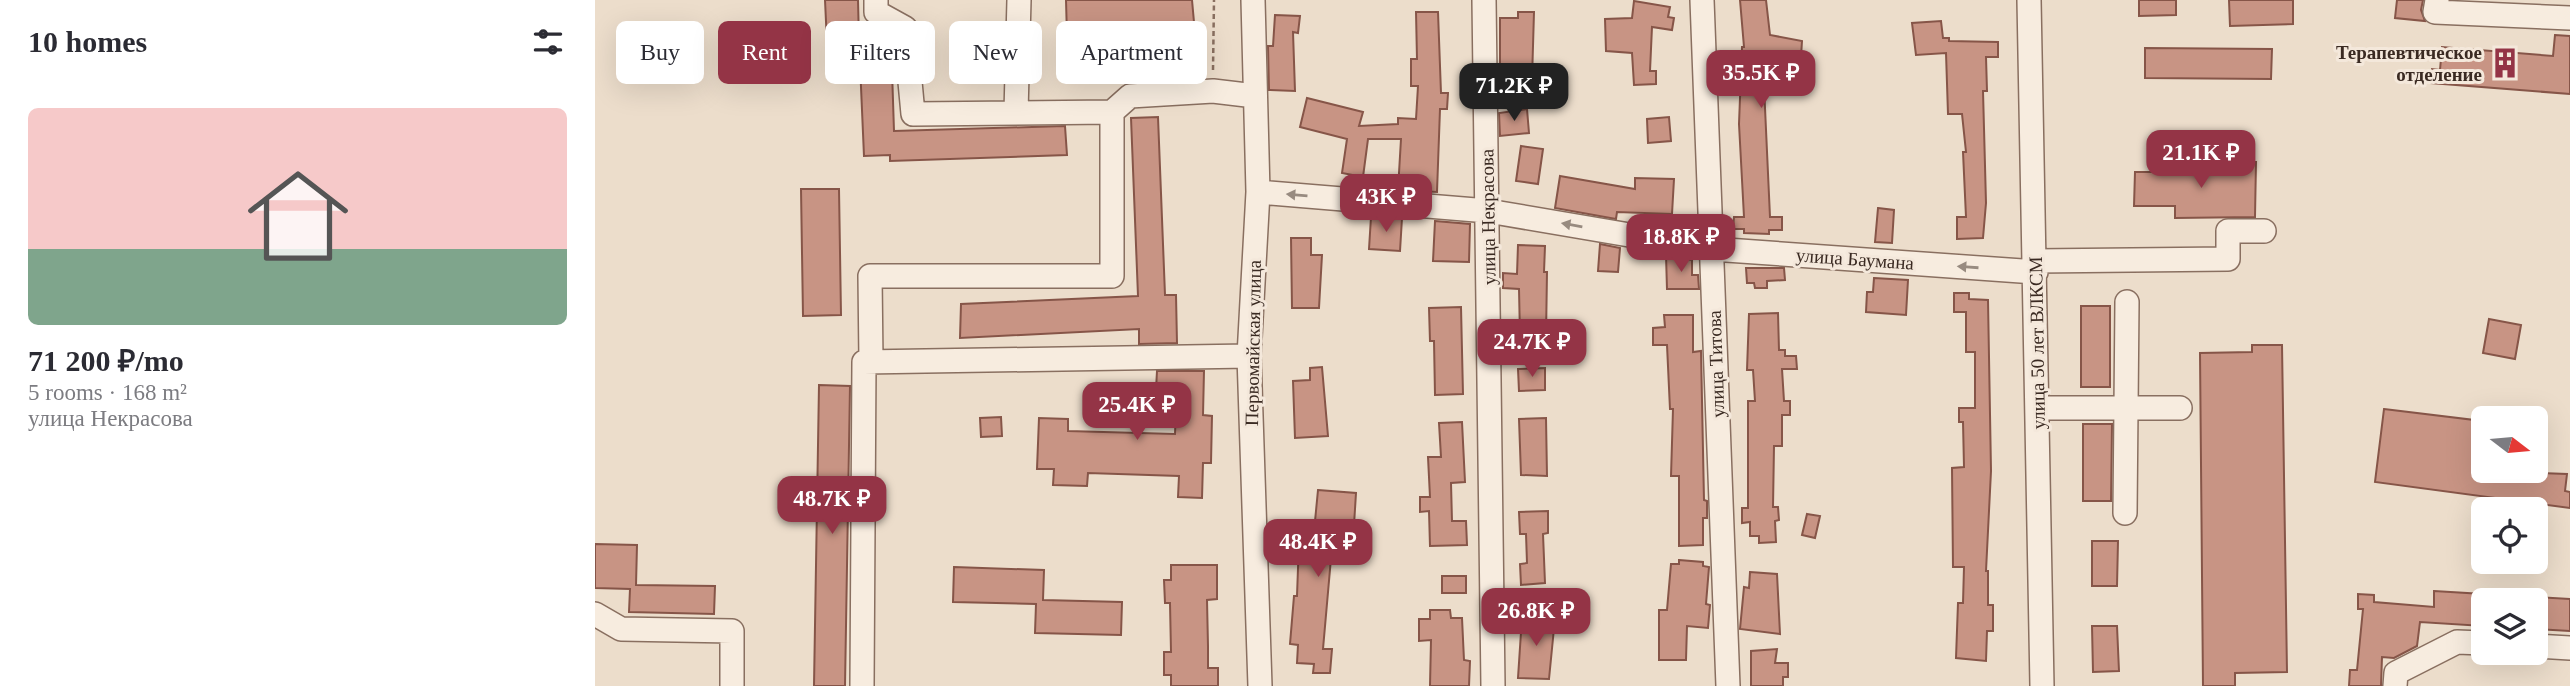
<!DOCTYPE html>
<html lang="en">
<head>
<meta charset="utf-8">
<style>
	body { margin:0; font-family:Georgia,serif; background:#f7f7f7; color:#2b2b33; height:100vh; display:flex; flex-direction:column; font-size:26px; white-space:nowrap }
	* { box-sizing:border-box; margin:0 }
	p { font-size:23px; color:#7c7c81 }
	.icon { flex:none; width:38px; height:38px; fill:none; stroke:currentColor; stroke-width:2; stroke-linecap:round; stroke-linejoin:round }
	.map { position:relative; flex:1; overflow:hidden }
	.details { display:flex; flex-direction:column; background:#fff; width:595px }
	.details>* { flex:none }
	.banner { position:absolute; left:21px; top:21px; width:665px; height:63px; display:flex; gap:14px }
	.needle { width:46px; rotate:106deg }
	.fabs { position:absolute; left:1876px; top:406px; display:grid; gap:14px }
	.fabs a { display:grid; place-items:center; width:77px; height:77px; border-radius:10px; background:#fff; box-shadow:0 7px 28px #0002; font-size:35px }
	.price { position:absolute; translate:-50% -60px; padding:0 16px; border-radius:14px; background:#943446; color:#fff; font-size:23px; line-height:46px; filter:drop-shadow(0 2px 4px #0008) }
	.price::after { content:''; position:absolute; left:50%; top:42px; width:21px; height:16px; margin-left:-10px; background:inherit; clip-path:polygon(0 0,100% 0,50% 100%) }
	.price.active { background:#222; color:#fff }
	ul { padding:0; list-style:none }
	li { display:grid; align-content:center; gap:14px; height:371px; padding:0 28px }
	li span { display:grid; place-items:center; height:217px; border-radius:10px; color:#555 }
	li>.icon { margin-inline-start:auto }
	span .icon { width:126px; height:126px; fill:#fffc; stroke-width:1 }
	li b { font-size:30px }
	h2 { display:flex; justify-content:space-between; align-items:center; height:84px; padding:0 28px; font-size:30px }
	.chip { padding:0 24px; border-radius:10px; background:#fff; box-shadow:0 7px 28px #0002; font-size:24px; line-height:63px }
	.chip.active { background:#943446; color:#fff }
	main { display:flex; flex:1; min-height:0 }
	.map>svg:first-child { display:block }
</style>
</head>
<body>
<main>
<section class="details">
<h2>10 homes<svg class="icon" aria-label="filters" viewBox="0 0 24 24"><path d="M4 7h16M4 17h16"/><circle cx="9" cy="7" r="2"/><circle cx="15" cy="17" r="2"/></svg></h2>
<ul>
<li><span style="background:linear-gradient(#f6c9c9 65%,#7fa58c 0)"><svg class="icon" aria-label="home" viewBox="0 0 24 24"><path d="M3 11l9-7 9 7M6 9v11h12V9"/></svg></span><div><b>71 200 ₽/mo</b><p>5 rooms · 168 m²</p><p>улица Некрасова</p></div></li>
</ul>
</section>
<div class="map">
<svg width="1975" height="686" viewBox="0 0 1975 686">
	<rect width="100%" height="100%" fill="#ecddcb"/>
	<!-- building -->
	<path fill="#c89484" stroke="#865548" stroke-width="2" d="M230,0H263L264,41L232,43Z
		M471,0H597L604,78L576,79L574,33L472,37Z
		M1145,0H1171L1175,35L1207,41L1204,88L1169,86L1175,217H1187V230H1174V234L1149,233V229H1138L1139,217H1149L1144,124L1147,47H1149Z
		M1544,0H1581V15L1544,16Z
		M1634,0H1698V24L1635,26Z
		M1802,0H1828L1826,10L1830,21L1800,18Z
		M1039,1L1075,7L1073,17L1079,18L1077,30L1057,27L1055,71H1061V84L1039,85L1037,53L1011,51L1010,19L1037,18Z
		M821,12H843L846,93H853L852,109H845L842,192L803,190L806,139H773L768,177L747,173L752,139L705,127L712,98L768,112L764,126L803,124V118L821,119L823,86H816V59H822Z
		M923,12H939L937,80H905V18H923Z
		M680,15L705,16L703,33L698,32L700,91L674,90L673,46H678Z
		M1346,21L1348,38H1354V41L1403,42V57H1391L1392,91H1388L1391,203L1388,238L1362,239V217H1371L1368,152H1371L1367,114H1353L1351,53L1321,55L1317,23Z
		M1960,35L1975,36V94L1836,83L1837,69L1845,70L1847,47L1958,56Z
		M296,40L299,131L470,126L472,155L295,161V155L269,156L264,41Z
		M1550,48L1677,49L1676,79L1550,78Z
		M932,109L934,133L905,136L904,113Z
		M563,117L570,295H581L582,343L544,344V329L365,338L366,304L543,296L536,118Z
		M1074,117L1076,141L1053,143L1052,119Z
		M926,146L948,149L943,184L921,181Z
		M1579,162H1661L1660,217L1580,218V206H1539L1540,172H1579Z
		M965,176L1040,189V178L1079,179L1077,214L1022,212L1021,219L960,208Z
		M206,189H244L246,315L208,316Z
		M1283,208L1299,210L1297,243L1280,242Z
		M776,217L807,218L805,251L774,249Z
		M840,221L875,224L874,262L838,261Z
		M696,238H716V255H727L724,308H697Z
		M1005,244L1025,248L1023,272L1003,271Z
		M923,245L950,246L949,272H952L951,336H925L924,289L908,288V273L922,274Z
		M1071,255L1097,260V275H1103L1104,289H1072Z
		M1151,268H1189L1190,280L1172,281V288H1160L1159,283H1152Z
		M1279,278L1313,280L1311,315L1271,312L1272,292H1278Z
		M1359,293H1374V299L1393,300L1396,471L1391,571H1393V605H1398V631H1392L1391,661L1361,658L1363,603H1368L1369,567H1358L1357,468L1369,467L1368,422H1364V408H1380V352H1371V312H1359Z
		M1486,306H1515V387H1486Z
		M866,307L868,394L840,395L839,341H835L834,308Z
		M1183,313L1184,350H1190V356H1201L1202,369H1187L1189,401H1195V415H1187V446H1179L1178,507H1183L1184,520L1180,521L1181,542L1164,543V536H1155V522L1147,523V508H1153V401H1160L1158,370H1152L1154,314Z
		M1069,315H1098V352L1106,351L1109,500L1112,501V518H1108V545L1084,546V476H1076L1078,409H1075L1072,345H1058V328L1070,327Z
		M1894,319L1926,325L1920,359L1888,353Z
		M1657,345H1687L1692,672L1640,673V686H1608L1605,353L1657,352Z
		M727,367L733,436L700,438L698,381L715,380V368Z
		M950,368V390L924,391L923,369Z
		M562,371H609L608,415L617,416L616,463H608L607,498L583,497L584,476L493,473L492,486L458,485L459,469H442L444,418L473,419V431L580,434L581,408H560Z
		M224,385L255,386L250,686H219Z
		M1789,409L1879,420L1878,433L1888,435V471L1972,474L1970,491L1975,492V508L1780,482Z
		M406,417L407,436L386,437L385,418Z
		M951,418L952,476L926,475L924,419Z
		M867,422L870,482L856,483L857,521H871L872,545L835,546L834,511L825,512V497H835L833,457H846L844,423Z
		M1488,424H1517L1516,501H1488Z
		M723,490L761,493L759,525L739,524L728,649H737L735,673H718L719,664L702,663L703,645L695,644L699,596H702L704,541L718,542Z
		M953,511V533L948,534L950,583L926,585L925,564L932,563L931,534H925L924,512Z
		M1212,514L1225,516L1220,538L1207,535Z
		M1497,541H1523L1522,586H1497Z
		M0,544L42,545L41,585L120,586L119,614L34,612L35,589L0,588Z
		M1084,560L1108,562V566L1114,567L1111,604L1115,605L1113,628L1092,626L1091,660H1064V610H1072L1076,564H1084Z
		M576,565H622V599L612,600L613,646V668H623V686H576V675H569V652H576L575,603H570L569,580H576Z
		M359,567L449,570L448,600L527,602L526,635L440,633L441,604L358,602Z
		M1155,572L1182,574L1185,634L1145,629L1149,587L1154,588Z
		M847,576H871V593H847Z
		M1839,591L1888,594V626L1825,622L1822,646L1799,658L1787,657L1786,686H1754L1755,670H1762L1768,609H1763V594L1779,595V602L1839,607Z
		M1941,597L1975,599V631L1941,629Z
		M835,610H855L856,618H867L869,660L875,661L874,686H835L836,640L824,641V619H835Z
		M927,617L960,618L954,679L923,678Z
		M1497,626H1522L1524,671L1498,672Z
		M1182,649L1180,663H1193V677H1188V686H1156V651Z"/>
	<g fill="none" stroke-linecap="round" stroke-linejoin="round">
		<!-- minor casing -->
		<g stroke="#896f60" stroke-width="26">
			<path id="minor" d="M281,0V12L310,28L318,114L517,112L535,96L618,91L660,96
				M658,0L663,192L654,356L665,686
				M889,0L898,686
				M1107,0L1133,686
				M1434,0L1447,686
				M1842,0L1840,12L1975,18
				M421,112L424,0
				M663,192L893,211L1117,249L1441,272
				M1441,261L1633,259V231H1669
				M276,362L275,276H517V112
				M1443,408H1585
				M1530,513L1532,302
				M0,614L26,629L137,631V686
				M1941,646L1975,648
				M267,686L269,362L654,356
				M1800,686L1801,673L1862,642L1888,643"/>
		</g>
		<!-- path -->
		<path stroke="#896f60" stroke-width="2.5" stroke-dasharray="5 3.5" stroke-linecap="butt" d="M618,70L619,0"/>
		<!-- minor -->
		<use href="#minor" stroke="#f7ecdf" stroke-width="23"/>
	</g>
	<!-- one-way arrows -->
	<defs><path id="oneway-solid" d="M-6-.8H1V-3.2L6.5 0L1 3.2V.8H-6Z" transform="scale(1.75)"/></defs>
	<g fill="#988b80">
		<use href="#oneway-solid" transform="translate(702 195) rotate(-175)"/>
		<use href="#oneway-solid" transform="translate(977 225) rotate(-170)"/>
		<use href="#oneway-solid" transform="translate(1373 267) rotate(-176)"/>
	</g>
	<!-- icons -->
	<defs>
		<g id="building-bare" transform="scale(2.415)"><path d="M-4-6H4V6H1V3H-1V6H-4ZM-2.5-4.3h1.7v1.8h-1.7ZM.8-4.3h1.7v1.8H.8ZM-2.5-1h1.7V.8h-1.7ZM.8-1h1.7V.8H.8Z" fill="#943446" stroke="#f4e8db" stroke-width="2.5" paint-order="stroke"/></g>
	</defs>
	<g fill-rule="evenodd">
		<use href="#building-bare" x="1910" y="63"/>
	</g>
	<g text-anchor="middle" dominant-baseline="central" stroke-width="6" stroke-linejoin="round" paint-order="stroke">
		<!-- poi labels -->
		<g font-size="19" font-weight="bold" fill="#3a2a22" stroke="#f4e8db" text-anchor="end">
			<text x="1887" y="52">Терапевтическое<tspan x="1887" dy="22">отделение</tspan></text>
		</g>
		<!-- street labels -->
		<g font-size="19" fill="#3a2a22" stroke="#f4e8db">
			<text transform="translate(893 217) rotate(-91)">улица Некрасова</text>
			<text transform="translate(1260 259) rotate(4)">улица Баумана</text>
			<text transform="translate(658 343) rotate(-89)">Первомайская улица</text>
			<text transform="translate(1442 343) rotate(-91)">улица 50 лет ВЛКСМ</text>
			<text transform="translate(1121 364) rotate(-92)">улица Титова</text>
		</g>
	</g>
</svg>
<div class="fabs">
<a><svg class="needle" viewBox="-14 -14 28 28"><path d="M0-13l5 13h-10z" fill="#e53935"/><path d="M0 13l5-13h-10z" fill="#7c7c81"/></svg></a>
<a><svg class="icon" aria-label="locate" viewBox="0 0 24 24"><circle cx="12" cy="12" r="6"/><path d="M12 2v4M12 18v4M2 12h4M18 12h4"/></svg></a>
<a><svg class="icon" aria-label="layers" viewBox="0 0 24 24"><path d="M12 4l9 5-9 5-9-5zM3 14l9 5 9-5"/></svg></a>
</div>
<b class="price" style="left:1166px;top:110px">35.5K ₽</b>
<b class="price active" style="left:919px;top:123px">71.2K ₽</b>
<b class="price" style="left:1606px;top:190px">21.1K ₽</b>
<b class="price" style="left:791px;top:234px">43K ₽</b>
<b class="price" style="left:1086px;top:274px">18.8K ₽</b>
<b class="price" style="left:937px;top:379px">24.7K ₽</b>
<b class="price" style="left:542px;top:442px">25.4K ₽</b>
<b class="price" style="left:237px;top:536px">48.7K ₽</b>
<b class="price" style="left:723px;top:579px">48.4K ₽</b>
<b class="price" style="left:941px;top:648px">26.8K ₽</b>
<div class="banner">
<a class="chip">Buy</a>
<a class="chip active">Rent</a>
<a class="chip">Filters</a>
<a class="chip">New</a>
<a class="chip">Apartment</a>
</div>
</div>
</main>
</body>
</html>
